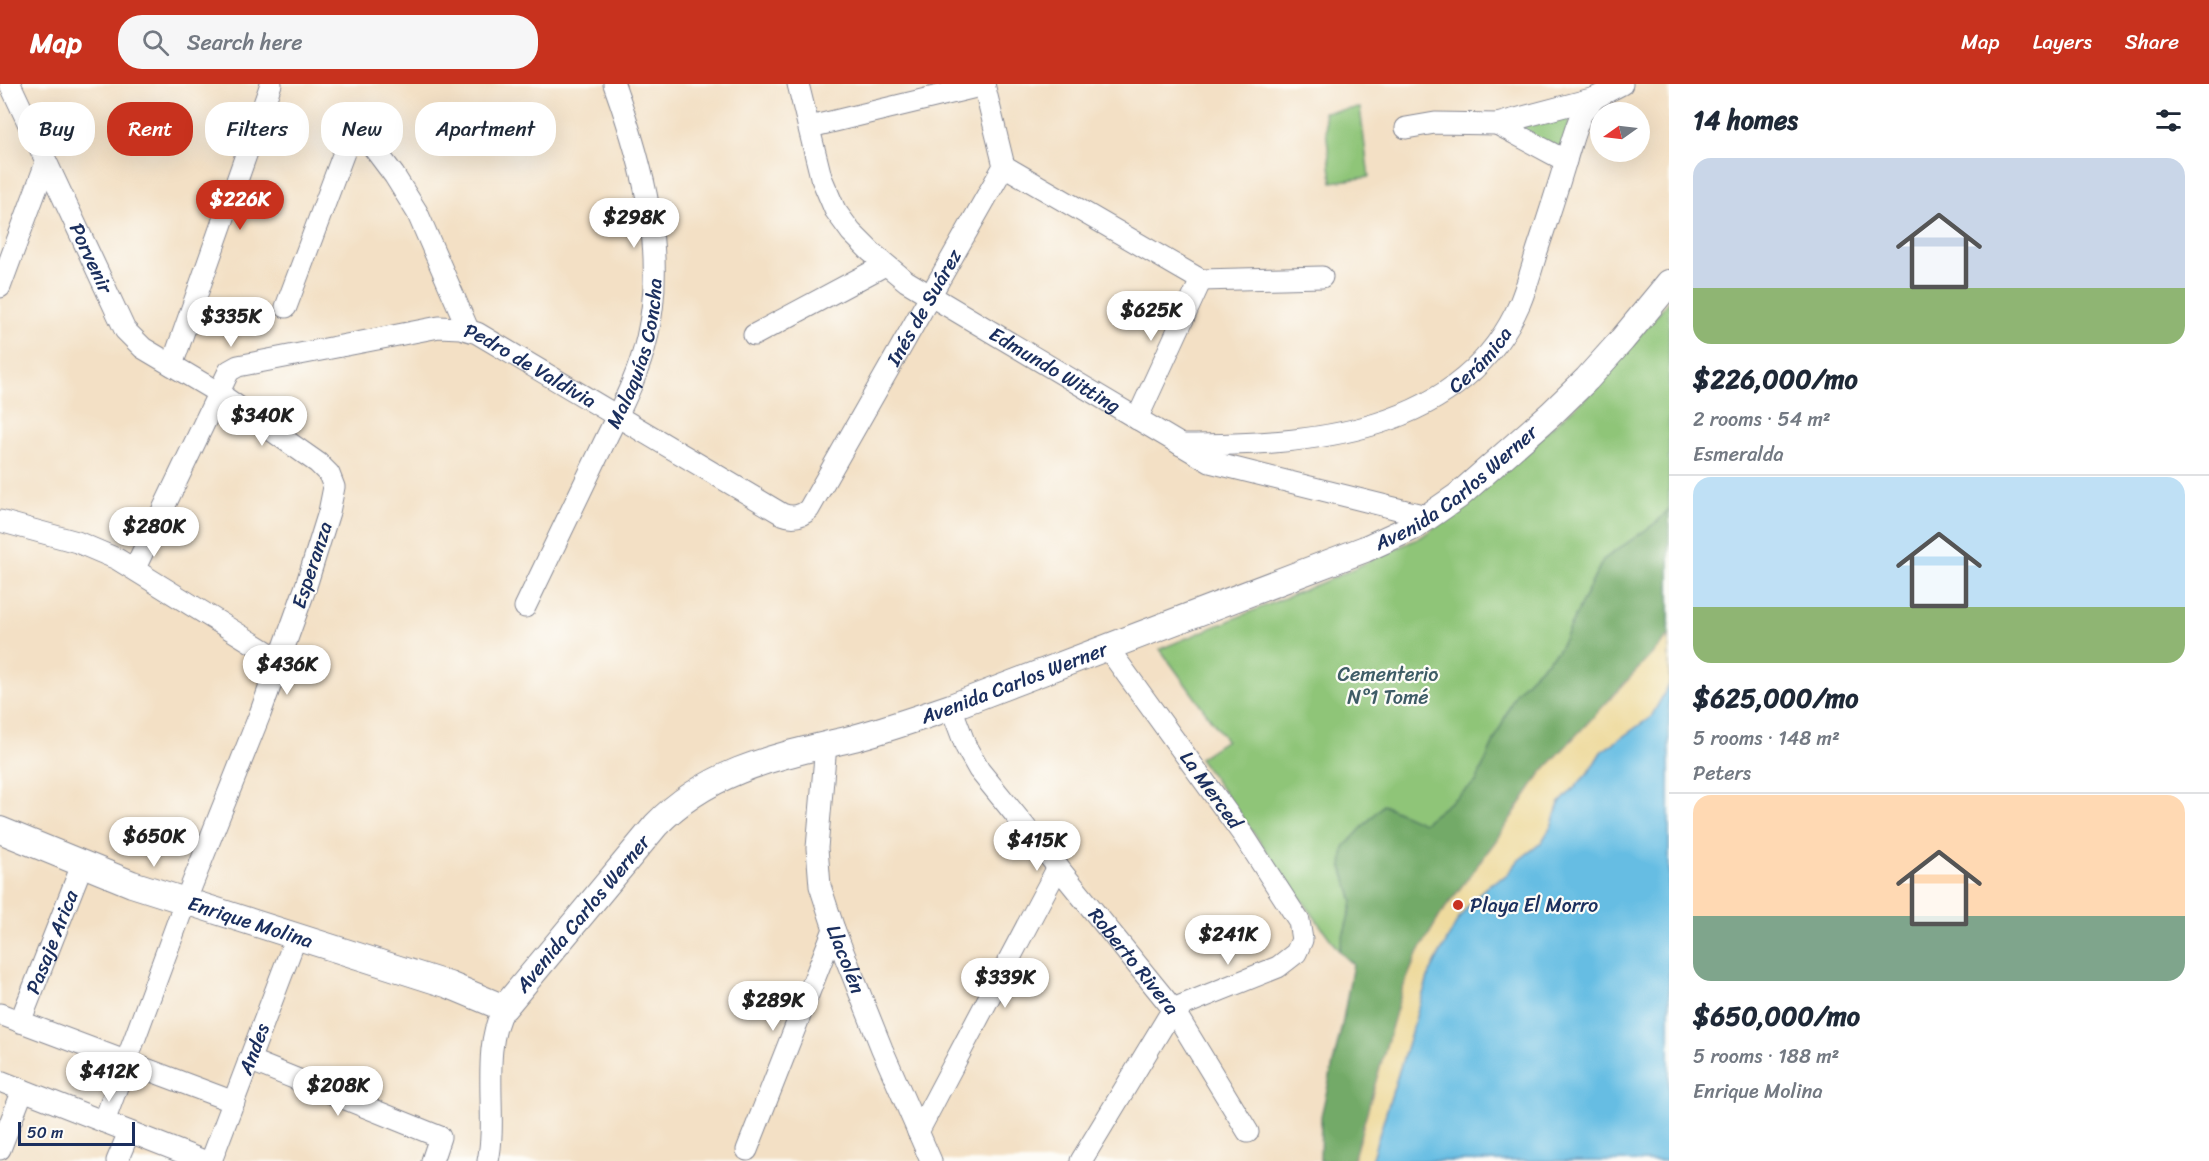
<!DOCTYPE html>
<html lang="en">
<head>
<meta charset="utf-8">
<style>
	body { margin:0; font-family:Sriracha,sans-serif; background:#f6f6f7; color:#1f2937; height:100vh; display:flex; flex-direction:column; font-size:22px; white-space:nowrap }
	* { box-sizing:border-box; margin:0 }
	p { font-size:20px; color:#747a83 }
	.icon { flex:none; width:33px; height:33px; fill:none; stroke:currentColor; stroke-width:2; stroke-linecap:round; stroke-linejoin:round }
	.map { position:relative; flex:1; overflow:hidden }
	.panel { display:flex; flex-direction:column; background:#fff; width:540px }
	.panel>* { flex:none }
	.banner { position:absolute; left:18px; top:18px; width:570px; height:54px; display:flex; gap:12px }
	.needle { width:39px; rotate:256deg }
	.fabs { position:absolute; left:1590px; top:18px; display:grid; gap:12px }
	.fabs a { display:grid; place-items:center; width:60px; height:60px; border-radius:50%; background:#fff; box-shadow:0 6px 24px #0002; font-size:30px }
	.scale { position:absolute; left:18px; bottom:15px; width:117px; box-sizing:border-box; padding-left:6px; border:3px solid #1b2f5e; border-top:0; font-size:16px; line-height:21px; white-space:nowrap; color:#1b2f5e; -webkit-text-stroke:4px #fdfcf7; paint-order:stroke }
	.price { position:absolute; translate:-50% -51px; padding:0 14px; border-radius:21px; background:#fff; color:#222; font-size:20px; line-height:39px; filter:drop-shadow(0 2px 3px #0008) }
	.price::after { content:''; position:absolute; left:50%; top:36px; width:18px; height:14px; margin-left:-9px; background:inherit; clip-path:polygon(0 0,100% 0,50% 100%) }
	.price.current { background:#c8321e; color:#fff }
	ul { padding:0; list-style:none }
	li { display:grid; align-content:center; gap:12px; height:318px; padding:0 24px }
	li+li { border-top:2px solid #e0e1e3 }
	li span { display:grid; place-items:center; height:186px; border-radius:18px; color:#555 }
	li>.icon { margin-inline-start:auto }
	span .icon { width:108px; height:108px; fill:#fffc; stroke-width:1 }
	li b { font-size:26px }
	h2 { display:flex; justify-content:space-between; align-items:center; height:72px; padding:0 24px; font-size:26px }
	.pill { padding:0 21px; border-radius:24px; background:#fff; box-shadow:0 6px 24px #0002; font-size:21px; line-height:54px }
	.pill.current { background:#c8321e; color:#fff }
	header { display:flex; align-items:center; gap:36px; box-sizing:border-box; height:84px; padding:0 30px; background:#c8321e; color:#fff }
	header strong { font-size:28px }
	nav { display:flex; gap:33px; margin-inline-start:auto; font-size:21px }
	.search { width:420px; height:54px; background:#f6f6f7; display:flex; align-items:center; gap:15px; box-sizing:border-box; padding:0 21px; border-radius:24px; color:#747a83; font-size:22px }
	main { display:flex; flex:1; min-height:0 }
	.map>svg:first-child { display:block }
</style>
</head>
<body>
<header>
<strong>Map</strong>
<div class="search"><svg class="icon" aria-label="search" viewBox="0 0 24 24"><circle cx="10" cy="10" r="6"/><path d="M15 15l6 6"/></svg>Search here</div>
<nav><a>Map</a><a>Layers</a><a>Share</a></nav>
</header>
<main>
<div class="map">
<svg width="1669" height="1077" viewBox="0 0 1669 1077">
	<rect width="100%" height="100%" fill="#fdfcf7"/>
	<filter id="ink" filterUnits="userSpaceOnUse"><feTurbulence type="fractalNoise" baseFrequency=".0167" numOctaves="2"/><feDisplacementMap in="SourceGraphic" scale="12" xChannelSelector="R" yChannelSelector="G"/><feConvolveMatrix kernelMatrix="1 2 1 2 8 2 1 2 1" color-interpolation-filters="sRGB"/></filter>
	<filter id="wash" filterUnits="userSpaceOnUse"><feTurbulence type="fractalNoise" baseFrequency=".008" numOctaves="4" result="noise"/><feDisplacementMap in="SourceGraphic" scale="24" xChannelSelector="R" yChannelSelector="G"/><feGaussianBlur stdDeviation="1.35" result="paint"/><feColorMatrix in="noise" values="0 0 0 0 0 0 0 0 0 0 0 0 0 0 0 0 0 1.4 0 .05"/><feComposite in="paint" operator="in"/></filter>
	<g filter="url(#wash)">
		<rect width="100%" height="100%" fill="#f3e0c5"/>
		<!-- green -->
		<path fill="#8fc578" stroke="#557a6b" stroke-width="1.5" d="M1360,24L1369,93L1332,98L1324,28Z
			M1573,25L1562,69L1514,45Z
			M1669,216V425L1657,438L1603,476L1559,565L1516,609L1476,698L1423,739L1342,783L1353,817L1339,867L1199,674L1226,656L1160,565L1333,494L1421,453L1450,432L1593,307Z"/>
		<!-- forest -->
		<path fill="#73aa68" stroke="#476c63" stroke-width="1.5" d="M1669,425V552L1541,689L1495,758L1441,830L1417,871L1402,907L1353,1077H1320L1321,1032L1342,941L1353,880L1339,867L1353,817L1342,783L1344,763L1383,721L1423,739L1476,698L1516,608L1559,565L1603,476L1657,438Z"/>
		<!-- sand -->
		<path fill="#eeda9e" stroke="#84847e" stroke-width="1.5" d="M1669,552V601L1651,633L1601,668L1589,688L1559,720L1551,743L1541,759L1519,776L1506,792L1490,800L1475,813L1440,869L1429,891L1371,1077H1353L1402,907L1417,871L1441,830L1495,758L1541,689Z"/>
		<!-- water -->
		<path fill="#66bde3" stroke="#4076a0" stroke-width="1.5" d="M1669,601V1077H1371L1429,891L1458,836L1475,813L1490,800L1506,792L1519,776L1541,759L1551,743L1559,720L1589,688L1601,668L1651,633Z"/>
	</g>
	<g filter="url(#ink)">
		<g fill="none" stroke-linecap="round" stroke-linejoin="round">
			<!-- minor casing -->
			<g stroke="#878892" stroke-width="23">
				<g id="minor">
					<path id="s1" d="M10,0L125,246L143,264L217,308L318,379L329,390L334,403L329,428L306,502L260,630L185,818L104,1038"/>
					<path id="s2" d="M798,0L821,93L835,126L851,148L871,168L906,197L1210,378L1430,433"/>
					<path d="M355,39L394,91L417,128L468,245"/>
					<path d="M1497,40L1566,77"/>
					<path d="M810,43L984,1"/>
					<path d="M1406,44L1435,39L1497,40L1595,14"/>
					<path d="M1004,82L1201,196L1322,193"/>
					<path d="M0,203L46,79"/>
					<path d="M286,223L355,39"/>
					<path d="M754,251L885,181"/>
					<path d="M172,281L271,0"/>
					<path d="M1137,335L1201,196"/>
					<path id="s3" d="M1181,361C1307,361 1462,352 1520,219C1527,202 1532,184 1537,167C1547,137 1557,106 1566,76C1571,60 1575,44 1582,29L1595,14L1622,0"/>
					<path d="M0,437L77,458L117,475L280,576"/>
					<path id="s4" d="M135,484L229,287L238,282L439,243L460,244L477,249L782,430C792,434 801,433 809,425L1004,82L984,0"/>
					<path id="s5" d="M525,523C550,471 575,419 600,367C617,331 638,294 647,254C667,168 643,81 614,0"/>
					<path id="s6" d="M951,623L966,663L979,686L1173,925L1248,1048"/>
					<path id="s7" d="M826,661L817,764L820,802L834,845L882,965L931,1077"/>
					<path d="M0,930L234,1018"/>
					<path id="s8" d="M20,938L82,781"/>
					<path d="M249,976L440,1053L432,1077"/>
					<path d="M0,997L204,1077"/>
					<path d="M918,1048L1058,783"/>
					<path d="M0,1065L23,1006"/>
					<path d="M747,1066L834,845"/>
					<path d="M117,1077L129,1048"/>
					<path id="s9" d="M211,1077L296,853"/>
					<path d="M488,1077C498,1031 480,965 504,924"/>
					<path d="M1081,1077L1173,925L1278,883L1296,869L1302,856L1299,837L1244,752L1107,563"/>
				</g>
			</g>
			<!-- major casing -->
			<g stroke="#878892" stroke-width="28">
				<g id="major">
					<path id="s10" d="M0,746L132,800L449,901L504,924L656,741C711,684 781,672 854,654C887,645 919,634 951,623L1365,465L1413,443L1458,412L1551,330L1587,295L1622,256L1669,199"/>
				</g>
			</g>
			<!-- minor -->
			<use href="#minor" stroke="#fff" stroke-width="21"/>
			<!-- major -->
			<use href="#major" stroke="#fff" stroke-width="26"/>
		</g>
	</g>
	<!-- markers -->
	<circle fill="#c8321e" stroke="#fdfcf7" stroke-width="2" cx="1458" cy="821" r="6"/>
	<g text-anchor="middle" dominant-baseline="central" stroke-width="4.5" stroke-linejoin="round" paint-order="stroke">
		<!-- street labels -->
		<g font-size="20" fill="#1b2f5e" stroke="#fdfcf7">
			<text stroke="none"><textPath href="#s1" startOffset="192">Porvenir</textPath></text>
			<text stroke="none"><textPath href="#s4" startOffset="1088">Inés de Suárez</textPath></text>
			<text stroke="none"><textPath href="#s5" startOffset="278">Malaquías Concha</textPath></text>
			<text stroke="none"><textPath href="#s3" startOffset="321">Cerámica</textPath></text>
			<text stroke="none"><textPath href="#s4" startOffset="534">Pedro de Valdivia</textPath></text>
			<text stroke="none"><textPath href="#s2" startOffset="406">Edmundo Witting</textPath></text>
			<text stroke="none"><textPath href="#s10" startOffset="1648">Avenida Carlos Werner</textPath></text>
			<text transform="translate(312 481) rotate(-72)">Esperanza</text>
			<text stroke="none"><textPath href="#s10" startOffset="1162">Avenida Carlos Werner</textPath></text>
			<text transform="translate(1211 706) rotate(54)">La Merced</text>
			<text stroke="none"><textPath href="#s10" startOffset="658">Avenida Carlos Werner</textPath></text>
			<text stroke="none"><textPath href="#s10" startOffset="267">Enrique Molina</textPath></text>
			<text stroke="none"><textPath href="#s8" startOffset="86">Pasaje Arica</textPath></text>
			<text stroke="none"><textPath href="#s7" startOffset="219">Llacolén</textPath></text>
			<text stroke="none"><textPath href="#s6" startOffset="315">Roberto Rivera</textPath></text>
			<text stroke="none"><textPath href="#s9" startOffset="120">Andes</textPath></text>
		</g>
		<!-- park labels -->
		<g font-size="20" fill="#3e5c66" stroke="#fdfcf7">
			<text x="1388" y="590">Cementerio<tspan x="1388" dy="23">N°1 Tomé</tspan></text>
		</g>
		<!-- poi labels -->
		<g font-size="20" fill="#1b2f5e" stroke="#fdfcf7" text-anchor="start">
			<text x="1470" y="821">Playa El Morro</text>
		</g>
	</g>
</svg>
<div class="fabs">
<a><svg class="needle" viewBox="-14 -14 28 28"><path d="M0-13l5 13h-10z" fill="#e53935"/><path d="M0 13l5-13h-10z" fill="#747a83"/></svg></a>
</div>
<div class="scale">50 m</div>
<b class="price current" style="left:240px;top:147px">$226K</b>
<b class="price" style="left:634px;top:165px">$298K</b>
<b class="price" style="left:1151px;top:258px">$625K</b>
<b class="price" style="left:231px;top:264px">$335K</b>
<b class="price" style="left:262px;top:363px">$340K</b>
<b class="price" style="left:154px;top:474px">$280K</b>
<b class="price" style="left:287px;top:612px">$436K</b>
<b class="price" style="left:154px;top:784px">$650K</b>
<b class="price" style="left:1037px;top:788px">$415K</b>
<b class="price" style="left:1228px;top:882px">$241K</b>
<b class="price" style="left:1005px;top:925px">$339K</b>
<b class="price" style="left:773px;top:948px">$289K</b>
<b class="price" style="left:109px;top:1019px">$412K</b>
<b class="price" style="left:338px;top:1033px">$208K</b>
<div class="banner">
<a class="pill">Buy</a>
<a class="pill current">Rent</a>
<a class="pill">Filters</a>
<a class="pill">New</a>
<a class="pill">Apartment</a>
</div>
</div>
<section class="panel">
<h2>14 homes<svg class="icon" aria-label="filters" viewBox="0 0 24 24"><path d="M4 7h16M4 17h16"/><circle cx="9" cy="7" r="2"/><circle cx="15" cy="17" r="2"/></svg></h2>
<ul>
<li><span style="background:linear-gradient(#c9d6e8 70%,#8fb573 0)"><svg class="icon" aria-label="home" viewBox="0 0 24 24"><path d="M3 11l9-7 9 7M6 9v11h12V9"/></svg></span><div><b>$226,000/mo</b><p>2 rooms · 54 m²</p><p>Esmeralda</p></div></li>
<li><span style="background:linear-gradient(#bfe0f5 70%,#8fb573 0)"><svg class="icon" aria-label="home" viewBox="0 0 24 24"><path d="M3 11l9-7 9 7M6 9v11h12V9"/></svg></span><div><b>$625,000/mo</b><p>5 rooms · 148 m²</p><p>Peters</p></div></li>
<li><span style="background:linear-gradient(#ffd9b3 65%,#7fa58c 0)"><svg class="icon" aria-label="home" viewBox="0 0 24 24"><path d="M3 11l9-7 9 7M6 9v11h12V9"/></svg></span><div><b>$650,000/mo</b><p>5 rooms · 188 m²</p><p>Enrique Molina</p></div></li>
</ul>
</section>
</main>
</body>
</html>
